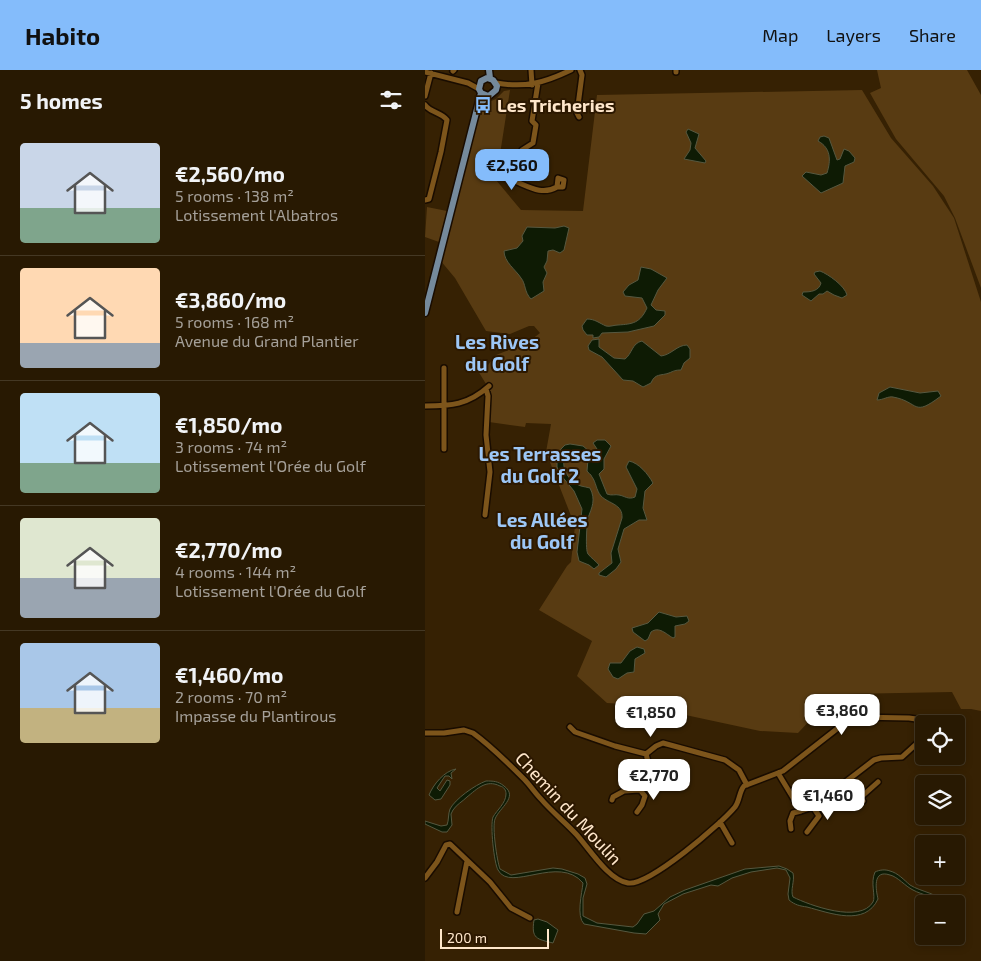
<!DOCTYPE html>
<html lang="en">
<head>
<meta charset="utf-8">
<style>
	body { margin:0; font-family:"Exo 2",sans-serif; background:#342611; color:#f1f3f6; height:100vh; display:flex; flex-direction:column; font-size:19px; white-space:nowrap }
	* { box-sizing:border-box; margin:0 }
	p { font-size:16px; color:#a5a099 }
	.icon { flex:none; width:28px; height:28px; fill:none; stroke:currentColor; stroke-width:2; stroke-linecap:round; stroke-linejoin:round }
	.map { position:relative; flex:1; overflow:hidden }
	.sheet { display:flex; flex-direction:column; background:#281902; width:425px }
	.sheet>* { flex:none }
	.tools { position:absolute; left:490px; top:645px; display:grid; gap:10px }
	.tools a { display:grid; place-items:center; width:50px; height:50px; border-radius:5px; background:#281902; box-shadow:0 2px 8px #0003,0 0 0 1px #443824; font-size:25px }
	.scale { position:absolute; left:15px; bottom:12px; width:109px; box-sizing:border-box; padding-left:5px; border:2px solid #ffe7cb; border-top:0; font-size:14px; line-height:18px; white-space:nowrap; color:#ffe7cb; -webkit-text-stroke:4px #2c1800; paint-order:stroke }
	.price { position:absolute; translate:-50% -42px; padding:0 11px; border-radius:10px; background:#fff; color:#222; font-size:16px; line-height:32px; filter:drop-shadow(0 1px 2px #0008) }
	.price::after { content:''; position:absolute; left:50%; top:30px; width:15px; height:11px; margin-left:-8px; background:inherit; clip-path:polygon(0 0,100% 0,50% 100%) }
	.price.selected { background:#84bcfb; color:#111 }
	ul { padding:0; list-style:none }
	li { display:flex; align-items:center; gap:15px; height:125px; padding:0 20px }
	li+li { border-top:1px solid #443824 }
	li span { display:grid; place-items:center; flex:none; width:140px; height:100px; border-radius:5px; color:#555 }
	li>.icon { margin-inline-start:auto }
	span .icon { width:60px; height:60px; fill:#fffc; stroke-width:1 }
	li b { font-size:21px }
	h2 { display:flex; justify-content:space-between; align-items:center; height:60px; padding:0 20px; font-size:21px }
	header { display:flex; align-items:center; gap:30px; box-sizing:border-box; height:70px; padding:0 25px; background:#84bcfb; color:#111 }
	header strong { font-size:24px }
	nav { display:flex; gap:28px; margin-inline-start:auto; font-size:18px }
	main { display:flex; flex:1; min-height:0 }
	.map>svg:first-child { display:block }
</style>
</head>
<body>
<header>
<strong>Habito</strong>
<nav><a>Map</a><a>Layers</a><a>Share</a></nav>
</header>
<main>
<section class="sheet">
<h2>5 homes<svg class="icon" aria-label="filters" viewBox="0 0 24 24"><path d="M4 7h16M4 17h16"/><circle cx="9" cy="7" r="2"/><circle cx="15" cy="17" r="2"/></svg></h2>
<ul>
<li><span style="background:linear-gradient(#c9d6e8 65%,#7fa58c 0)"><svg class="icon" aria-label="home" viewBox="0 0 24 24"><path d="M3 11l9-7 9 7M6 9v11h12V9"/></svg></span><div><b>€2,560/mo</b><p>5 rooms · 138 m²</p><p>Lotissement l'Albatros</p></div></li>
<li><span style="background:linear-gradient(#ffd9b3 75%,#9aa5b1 0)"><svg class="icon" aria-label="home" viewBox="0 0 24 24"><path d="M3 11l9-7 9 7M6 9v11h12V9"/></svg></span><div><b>€3,860/mo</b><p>5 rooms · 168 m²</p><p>Avenue du Grand Plantier</p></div></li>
<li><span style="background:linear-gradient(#bfe0f5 70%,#7fa58c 0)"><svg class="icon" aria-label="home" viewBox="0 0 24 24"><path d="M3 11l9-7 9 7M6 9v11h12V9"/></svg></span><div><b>€1,850/mo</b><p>3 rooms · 74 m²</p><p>Lotissement l'Orée du Golf</p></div></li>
<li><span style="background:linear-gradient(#dfe7d0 60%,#9aa5b1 0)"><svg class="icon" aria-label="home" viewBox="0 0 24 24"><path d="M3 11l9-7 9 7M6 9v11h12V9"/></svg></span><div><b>€2,770/mo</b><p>4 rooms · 144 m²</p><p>Lotissement l'Orée du Golf</p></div></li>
<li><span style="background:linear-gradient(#a9c7e8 65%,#c2b280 0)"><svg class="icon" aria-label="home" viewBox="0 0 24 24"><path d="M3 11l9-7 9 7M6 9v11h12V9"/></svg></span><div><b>€1,460/mo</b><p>2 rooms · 70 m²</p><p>Impasse du Plantirous</p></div></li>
</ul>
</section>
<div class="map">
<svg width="556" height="891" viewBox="0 0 556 891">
	<rect width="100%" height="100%" fill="#362103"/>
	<!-- green -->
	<path fill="#583b12" d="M452,0H542L556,25V218L530,148L519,126L471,69L445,23L456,18Z
		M85,20L71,110L96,140L158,141L172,25L437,20L466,68L508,116L529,148L556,232V641L546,639H536L527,622L422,624L403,631L373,663L335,661L214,635L182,633L152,606L167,571L114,540L142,496L146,492L150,456L121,382L126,354L101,353L100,357L64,352L66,322L53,301L59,300L71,285L102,273L115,263L109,256H104L85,264L61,261L30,208L15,190L52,48H54L61,33L71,29L79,21Z
		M2,137L22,141L14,172L0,167Z"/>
	<!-- water -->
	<path fill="#0e1b04" stroke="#565840" d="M263,59L274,64L270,78L281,91L280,93L259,89L265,80L266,73L261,62Z
		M399,66L404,68L412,90L415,89L419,79L424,81L430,88L429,92L420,96L418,113L396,123L377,106L381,102L396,105L402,103C406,90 406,78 393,71L395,67Z
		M139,156L144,158L139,180L135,183L128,180L123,181L122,191L119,197L122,203L118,212L119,221L106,229C99,222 101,214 96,208C91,200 79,192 79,181L92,178L98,171L97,166L102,157L130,158Z
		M216,197L226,199L242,208L233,220L226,235L231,240L240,241V245L229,256L203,262L177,263L174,267L168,268V265H162L158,260L157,256L162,249C170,249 174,253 181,256C185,257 189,255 193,255C208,254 215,253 222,238L217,228L200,226L198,222L204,215L213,210Z
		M395,201C403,204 420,216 422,225L417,228L409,225L402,221L398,224H394L386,231L377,225L378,222C386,222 394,221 396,213L389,204L390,202Z
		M174,269V277L189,288L200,289C207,284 207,273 217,271L236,286C246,285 252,275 262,275L265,279V288L259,293L256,300C250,300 249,301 244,303C236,306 230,303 226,313L218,317L208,311L198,310L177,287L164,280L163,276L167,270Z
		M465,317L495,323L513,321L516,326C487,348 495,332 468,327C463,326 458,330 452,330L454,323Z
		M172,370H180L186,376L179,389V399L174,404L182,424C187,426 190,424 194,425C200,426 203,430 210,427L212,419L201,397L204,391C214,393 223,404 228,413L220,421L218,438L222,450H214L199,459L193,479L196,492L191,499L181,507L174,505V503L187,493L186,483L197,448C198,434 184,434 176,426C171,420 171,412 167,407C166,404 163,403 162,401L163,389L160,383L150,380L143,381C133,394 142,411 156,416C159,417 162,417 165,418C171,430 167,437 163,448C162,452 160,480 163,484C166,488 171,491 174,495L169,499L164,495L154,491L152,482L157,439L149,421L135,404L132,397V388L136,379L140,375L145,374L158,376L171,387H175L176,385L168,373Z
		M234,542L251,547L262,546L264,551L260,554L250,556V567L248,568C241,564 234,556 226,562L223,569L220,571L208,562L207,558L223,553Z
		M212,577L219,579L220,583L210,589L209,602L202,603L193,609L188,607L183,599L185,593H196L205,581Z
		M31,699L26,703L27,709L24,706H20L12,718L15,721L22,710L25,711V715L16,729L10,730L4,725C8,715 19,701 31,699Z
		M61,711C68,711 73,711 79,716C94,727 74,738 70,749C67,757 72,791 75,799L86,805L128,798L137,799L153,804L160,808L162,814L158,828V846L172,853L208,857L212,854L219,844L229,841L245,827L260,820L320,799L354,796L362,799L368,803C370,811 365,820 368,827C384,835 435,854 448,832C451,826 445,813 450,802C454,800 460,799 465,801C473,803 479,810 485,815C496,822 513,823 521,834H516C509,826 497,825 488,820C480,816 473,807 465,805C447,799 451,820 453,829C440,857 405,843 382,837C375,836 370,835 364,830L363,824L365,808L361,800L352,798L326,802L307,808L293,816L286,815L258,824L239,834L233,844L235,850L221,864L209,863L159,854C151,846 157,823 158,813C134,784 85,823 73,800C69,793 65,755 68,747C72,740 81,733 81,724C81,720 79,717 75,716C61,709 52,719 42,727C37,732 32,734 28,740L26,744L27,755L22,762H17L0,754V751L16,756L22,755C24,750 23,744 25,739C30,729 50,715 61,711Z
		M113,849L122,852L133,860L128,873C112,869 106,869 109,850Z"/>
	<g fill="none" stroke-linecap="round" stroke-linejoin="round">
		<!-- minor casing -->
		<g stroke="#190c00" stroke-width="8">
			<path id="minor" d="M106,0L107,15
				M251,0V2
				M28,1L29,0
				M0,2L43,13L54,19
				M71,13C100,18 119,13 146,0
				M113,13L107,51L111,55L108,73L97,80L92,112C106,118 118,125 132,117H138L139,110L133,108L132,117
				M0,26L6,3
				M0,35C6,43 16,42 22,50L16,82L4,129L0,130
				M154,47L152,43L157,5L155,0
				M19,298V379
				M0,336C26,336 43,335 64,316
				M60,445L65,402L61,365L63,326L61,319
				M145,657L150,662L190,676L221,684L231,676L238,673L300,690L314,700L322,715
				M0,663H19L39,660L48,663C66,676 83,693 99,709C105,715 110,723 116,729C127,742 140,752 151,764C164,778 183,810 203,813C224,816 296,754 310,737C315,730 314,722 319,716L358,701L422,651L430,647L484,648L491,649L499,654
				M353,703L376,741L388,737L449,690L456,688L477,687L499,667
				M422,711L435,728
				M187,730L188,727L199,721L215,720C224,706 226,701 221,684
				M438,731L435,728L453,712
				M212,742L217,735L220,726L215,720
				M295,752L307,773
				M366,759L365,751L368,743L376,741
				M382,762L394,746L388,737
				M0,808L12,792L21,775L25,774L65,812L86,838L105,848
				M32,842L42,791"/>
		</g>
		<!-- major casing -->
		<g stroke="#190c00" stroke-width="9">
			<path id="major" d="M64,0L65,8
				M53,35L71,20L72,16L68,10L62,8L56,11L54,19L56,23L63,26
				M0,243L56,23"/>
		</g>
		<!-- minor -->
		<use href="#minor" stroke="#7d551b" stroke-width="5"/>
		<!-- major -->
		<use href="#major" stroke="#758a9c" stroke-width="6"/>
	</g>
	<!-- icons -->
	<defs>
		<g id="bus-bare" transform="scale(1.35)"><path d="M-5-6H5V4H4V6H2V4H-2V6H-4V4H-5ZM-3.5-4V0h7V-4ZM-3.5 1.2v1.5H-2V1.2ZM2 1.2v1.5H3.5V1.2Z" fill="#84bcfb" stroke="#2c1800" stroke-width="2.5" paint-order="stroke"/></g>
	</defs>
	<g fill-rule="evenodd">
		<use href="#bus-bare" x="58" y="35"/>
	</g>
	<g text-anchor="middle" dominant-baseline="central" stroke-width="4" stroke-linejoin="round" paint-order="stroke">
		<!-- poi labels -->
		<g font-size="18" font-weight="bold" fill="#ffe7cb" stroke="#2c1800" text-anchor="start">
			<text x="72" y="35">Les Tricheries</text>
		</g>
		<!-- street labels -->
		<g font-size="18" fill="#ffe7cb" stroke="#2c1800">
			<text transform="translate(144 738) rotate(47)">Chemin du Moulin</text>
		</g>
		<!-- neighbourhood labels -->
		<g font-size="19" font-weight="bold" fill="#9dc7f6" stroke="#2c1800">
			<text x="72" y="271">Les Rives<tspan x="72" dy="22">du Golf</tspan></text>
			<text x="115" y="383">Les Terrasses<tspan x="115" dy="22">du Golf 2</tspan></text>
			<text x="117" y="449">Les Allées<tspan x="117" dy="22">du Golf</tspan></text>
		</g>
	</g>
</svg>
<div class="tools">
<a><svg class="icon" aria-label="locate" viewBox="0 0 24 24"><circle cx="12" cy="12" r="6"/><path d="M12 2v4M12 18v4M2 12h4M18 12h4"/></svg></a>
<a><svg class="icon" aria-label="layers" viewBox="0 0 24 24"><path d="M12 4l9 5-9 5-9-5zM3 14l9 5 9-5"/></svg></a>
<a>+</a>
<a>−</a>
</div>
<div class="scale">200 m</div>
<b class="price selected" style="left:87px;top:121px">€2,560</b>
<b class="price" style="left:417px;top:666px">€3,860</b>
<b class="price" style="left:226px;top:668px">€1,850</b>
<b class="price" style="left:229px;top:731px">€2,770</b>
<b class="price" style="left:403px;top:751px">€1,460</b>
</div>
</main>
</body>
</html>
